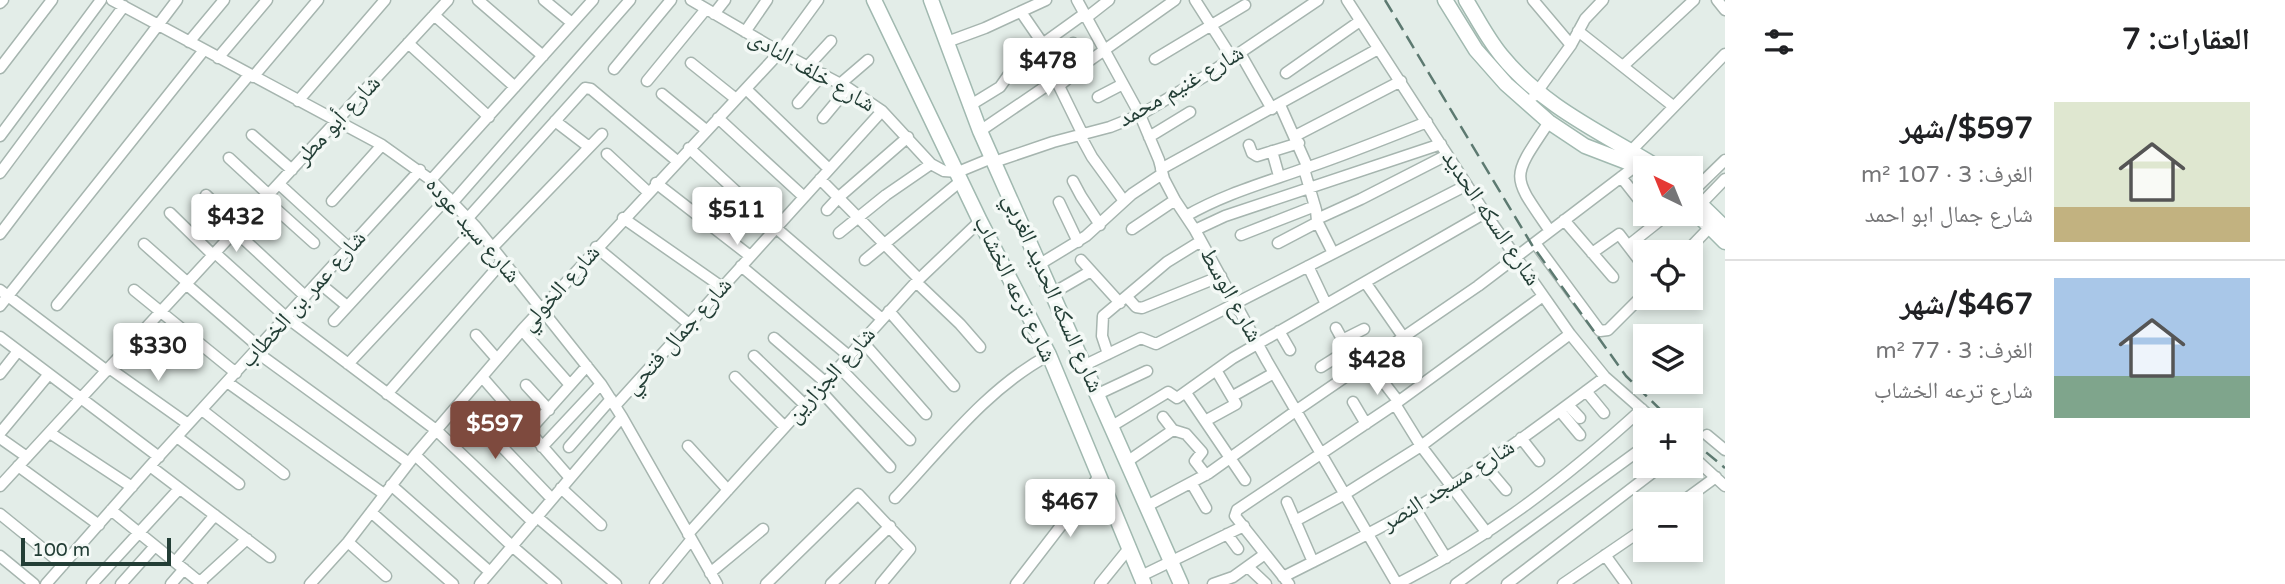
<!DOCTYPE html>
<html lang="ar">
<head>
<meta charset="utf-8">
<style>
	body { margin:0; font-family:"Varela Round","Noto Naskh Arabic",sans-serif; background:#f6f6f6; color:#202124; direction:rtl; height:100vh; display:flex; flex-direction:column; font-size:26px; white-space:nowrap }
	* { box-sizing:border-box; margin:0 }
	p { font-size:23px; color:#757577 }
	.icon { flex:none; width:38px; height:38px; fill:none; stroke:currentColor; stroke-width:2; stroke-linecap:round; stroke-linejoin:round }
	.map { position:relative; flex:1; overflow:hidden; direction:ltr }
	.details { display:flex; flex-direction:column; background:#fff; width:560px }
	.details>* { flex:none }
	.needle { width:46px; rotate:317deg }
	.fabs { position:absolute; left:1633px; top:156px; display:grid; gap:14px }
	.fabs a { display:grid; place-items:center; width:70px; height:70px; border-radius:0px; background:#fff; box-shadow:0 4px 10px #0003; font-size:35px }
	.scale { position:absolute; left:21px; bottom:18px; width:150px; box-sizing:border-box; padding-left:7px; border:4px solid #233e36; border-top:0; font-size:19px; line-height:24px; white-space:nowrap; color:#233e36; -webkit-text-stroke:5px #f4f9f6; paint-order:stroke }
	.price { position:absolute; translate:-50% -60px; padding:0 16px; border-radius:7px; background:#fff; color:#222; font-size:23px; line-height:46px; filter:drop-shadow(0 2px 4px #0008) }
	.price::after { content:''; position:absolute; left:50%; top:42px; width:21px; height:16px; margin-left:-10px; background:inherit; clip-path:polygon(0 0,100% 0,50% 100%) }
	.price.on { background:#7e4a3e; color:#fff }
	ul { padding:0; list-style:none }
	li { display:flex; align-items:center; gap:21px; height:175px; padding:0 35px }
	li+li { border-top:2px solid #e0e0e0 }
	li span { display:grid; place-items:center; flex:none; width:196px; height:140px; border-radius:0px; color:#555 }
	li>.icon { margin-inline-start:auto }
	span .icon { width:84px; height:84px; fill:#fffc; stroke-width:1 }
	li b { font-size:30px }
	h2 { display:flex; justify-content:space-between; align-items:center; height:84px; padding:0 35px; font-size:30px }
	main { display:flex; flex:1; min-height:0 }
	.map>svg:first-child { display:block }
</style>
</head>
<body>
<main>
<section class="details">
<h2>العقارات: 7<svg class="icon" aria-label="filters" viewBox="0 0 24 24"><path d="M4 7h16M4 17h16"/><circle cx="9" cy="7" r="2"/><circle cx="15" cy="17" r="2"/></svg></h2>
<ul>
<li><span style="background:linear-gradient(#dfe7d0 75%,#c2b280 0)"><svg class="icon" aria-label="home" viewBox="0 0 24 24"><path d="M3 11l9-7 9 7M6 9v11h12V9"/></svg></span><div><b>$597/شهر</b><p>الغرف: 3 · 107 m²</p><p>شارع جمال ابو احمد</p></div></li>
<li><span style="background:linear-gradient(#a9c7e8 70%,#7fa58c 0)"><svg class="icon" aria-label="home" viewBox="0 0 24 24"><path d="M3 11l9-7 9 7M6 9v11h12V9"/></svg></span><div><b>$467/شهر</b><p>الغرف: 3 · 77 m²</p><p>شارع ترعه الخشاب</p></div></li>
</ul>
</section>
<div class="map">
<svg width="1725" height="584" viewBox="0 0 1725 584">
	<rect width="100%" height="100%" fill="#e3ede8"/>
	<g fill="none" stroke-linecap="round" stroke-linejoin="round">
		<!-- street casing -->
		<g stroke="#a6b5af" stroke-width="13">
			<path id="street" d="M112,0L382,145L431,180L476,227L601,384L622,417L717,584
				M478,0L543,56
				M544,0L572,23
				M691,0L780,52L848,88L882,111L931,164L944,171L958,172L992,158
				M1077,0L1140,115L1159,160L1164,179L1175,200L1195,230L1267,361L1397,584
				M1195,0L1232,58
				M1347,0L1485,213L1570,334L1605,377L1654,420
				M1533,0L1571,45
				M1717,0L1725,10
				M0,3L3,0
				M1021,12L1043,44
				M714,14L725,0
				M434,15L515,87
				M1086,18L1109,0
				M1578,31L1673,106
				M745,32L767,0
				M189,42L224,0
				M947,42L985,28L1046,0
				M408,43L489,117
				M1073,43L1089,61
				M1034,50L1059,86L1083,135
				M1240,53L1272,109
				M218,58L267,0
				M1155,59L1245,5
				M691,63L736,99
				M808,66L831,41
				M1623,66L1694,0
				M0,68L52,0
				M614,69L671,0
				M1286,73L1360,21
				M253,77L318,0
				M647,81L706,9
				M840,84L868,60
				M1059,86L1089,61L1175,0
				M746,89L829,169
				M662,94L706,130
				M1534,96L1571,45L1585,19L1603,0
				M1098,97L1123,84
				M298,101L385,0
				M798,103L823,74
				M1280,105L1308,168
				M969,106L1000,87L1014,67L1034,50L1084,14
				M718,118L804,197
				M823,118L848,88
				M555,121L589,147
				M1549,122C1510,180 1511,174 1550,231
				M980,131L1055,80
				M252,135L292,170
				M1080,135L1092,157L1124,201
				M0,136L101,0
				M1295,136L1401,81
				M1149,137L1190,112
				M1249,145L1252,153L1257,156L1299,143
				M689,148L776,228L882,319
				M1272,151L1279,176
				M607,154L648,192
				M1627,155L1725,54
				M229,158L269,195
				M994,162L1053,142L1110,127L1140,115L1207,75L1318,0
				M1161,169L1378,49
				M1304,169L1316,210L1317,221L1333,253
				M0,173L124,6
				M1621,177L1643,205
				M820,179L919,279
				M431,180L593,0
				M1073,181L1081,196L1100,225
				M656,183L750,256
				M279,184L349,248
				M1690,194L1725,160
				M206,195L239,227
				M265,199L314,243
				M332,201L382,145
				M453,202L630,0
				M1059,202L1078,242
				M1696,209L1725,179
				M827,210L839,197L908,137
				M170,213L213,255
				M1186,216C1224,194 1264,183 1306,168C1347,154 1387,138 1427,122
				M468,218L585,88L591,89L677,161
				M623,218L722,287
				M1317,219L1361,199L1447,155
				M1564,220L1613,277
				M1132,229L1175,200
				M1195,230L1225,216L1441,144
				M235,231L305,296
				M839,233L886,195L931,164
				M0,234L177,0
				M1241,235L1315,206
				M1278,243L1318,222
				M1535,243L1600,331L1608,330L1645,293
				M144,244L188,283
				M1629,245L1668,214
				M596,247L689,324
				M492,248L602,134
				M1686,252L1710,227
				M215,253L286,317L436,430L533,522
				M1592,253L1619,234L1645,268
				M865,260L962,180
				M1081,260L1120,303
				M1040,264L1086,236L1132,194L1162,174
				M741,266L849,356
				M1308,266L1326,304
				M318,282L347,306
				M916,282L960,324L980,347
				M1365,282L1404,338
				M186,284L259,347
				M0,290L107,371
				M134,290L236,373
				M1053,293L1091,271
				M1127,297L1136,307L1142,308L1221,276
				M57,305L249,75
				M0,306L204,50
				M889,311L954,386
				M334,321L448,197
				M1336,328L1358,368
				M522,330L570,385
				M1279,331L1290,350
				M476,335L497,359
				M0,337L159,457
				M774,338L825,382
				M1342,340L1364,329
				M862,341L926,414
				M255,351L409,463
				M1108,354L1102,336L1103,316L1167,262L1201,241
				M754,356L805,405
				M1368,362L1398,401
				M348,364L476,227
				M1085,365L1141,338L1156,344L1467,185
				M839,367L910,440
				M1321,367L1348,350
				M109,368L188,424
				M0,374L18,351
				M482,377L570,478
				M735,377L785,427
				M227,382L384,494
				M526,385L549,410
				M819,389L890,467
				M1586,391L1604,413
				M1186,393L1245,480
				M387,394L503,261
				M1098,394L1147,371
				M1233,396L1274,373
				M1353,402L1366,424
				M460,403L552,499
				M1395,404L1421,446L1487,533
				M1568,405L1580,418
				M615,406L882,111
				M202,410L284,474
				M1560,411L1580,435
				M1163,417L1173,430L1186,434L1202,452L1195,461L1206,475
				M1205,421L1236,404L1216,370
				M1112,426L1168,392L1177,398L1233,358L1485,213
				M529,431L587,366
				M0,433L49,374
				M50,433L132,487
				M1707,435L1725,450
				M177,437L239,484
				M0,438L27,457
				M1521,438L1539,461
				M688,446L728,490
				M542,447L601,384
				M569,447L611,399
				M1690,454L1725,486
				M415,455L512,546L556,584
				M1128,461L1173,430
				M1484,464L1506,490
				M18,466L99,525
				M150,466L270,557
				M1192,484L1206,508
				M391,485L490,572
				M0,486L448,0
				M561,488L601,525
				M895,498C942,448 987,388 1049,355
				M1287,502L1313,562
				M1679,504L1716,477
				M1147,506L1209,473L1297,410L1478,286L1637,165
				M1415,508L1446,558
				M111,510L202,584
				M371,512L453,584
				M0,514L63,565
				M537,517L616,584
				M1295,521L1345,494L1421,446L1570,334
				M688,534L916,282L980,221
				M1227,534L1238,549
				M348,542L386,576
				M1605,555L1626,584
				M0,556L34,584
				M175,562L215,515
				M1248,567L1266,584
				M710,573L763,529
				M1141,576L1244,526
				M1283,577C1334,551 1385,527 1434,497C1493,461 1549,419 1605,377
				M200,582L247,539
				M46,584L150,466L420,170
				M92,584L179,489
				M121,584L155,546
				M171,584L184,569
				M310,584L348,542L415,455L522,330L780,52L818,0
				M480,584L622,417
				M655,584L691,540
				M766,584L858,494L910,549L881,584
				M831,584L890,526
				M1016,584L1100,475
				M1100,584L1130,547
				M1213,584L1233,577L1265,554
				M1289,584L1235,516L1237,510L1395,404L1543,296
				M1397,584C1488,539 1567,477 1642,409
				M1456,584L1645,446
				M1507,584L1661,466
				M1563,584L1645,528"/>
		</g>
		<!-- secondary casing -->
		<g stroke="#a1b9b0" stroke-width="17">
			<path id="secondary" d="M874,0L980,221L1049,355L1144,584
				M931,0L980,131L1181,584
				M1445,0L1476,50L1506,84L1549,122L1585,146L1645,169
				M1466,0C1477,18 1487,38 1501,55C1544,108 1603,133 1659,168
				M1690,194L1725,228
				M1690,207L1725,242"/>
		</g>
		<!-- street -->
		<use href="#street" stroke="#fff" stroke-width="10"/>
		<!-- secondary -->
		<use href="#secondary" stroke="#fff" stroke-width="14"/>
		<!-- rail -->
		<path stroke="#5d7a71" stroke-width="2.5" stroke-dasharray="14 7" stroke-linecap="butt" d="M1385,0L1532,245L1626,376L1671,420
			M1690,439L1725,468"/>
	</g>
	<g text-anchor="middle" dominant-baseline="central" stroke-width="7" stroke-linejoin="round" paint-order="stroke">
		<!-- street labels -->
		<g font-size="23" fill="#233e36" stroke="#f4f9f6">
			<text transform="translate(812 71) rotate(30)">شارع خلف النادى</text>
			<text transform="translate(1181 86) rotate(-30)">شارع غنيم محمد</text>
			<text transform="translate(338 120) rotate(-47)">شارع أبو مطر</text>
			<text transform="translate(1491 218) rotate(56)">شارع السكه الحديد</text>
			<text transform="translate(473 230) rotate(49)">شارع سيد عوده</text>
			<text transform="translate(560 288) rotate(-48)">شارع الخولي</text>
			<text transform="translate(1015 289) rotate(64)">شارع ترعه الخشاب</text>
			<text transform="translate(1053 293) rotate(66)">شارع السكه الحديد الغربي</text>
			<text transform="translate(1231 295) rotate(61)">شارع الوسط</text>
			<text transform="translate(303 299) rotate(-48)">شارع عمر بن الخطاب</text>
			<text transform="translate(678 336) rotate(-48)">شارع جمال فتحي</text>
			<text transform="translate(831 375) rotate(-48)">شارع الجزارين</text>
			<text transform="translate(1448 485) rotate(-32)">شارع مسجد النصر</text>
		</g>
	</g>
</svg>
<div class="fabs">
<a><svg class="needle" viewBox="-14 -14 28 28"><path d="M0-13l5 13h-10z" fill="#e53935"/><path d="M0 13l5-13h-10z" fill="#757577"/></svg></a>
<a><svg class="icon" aria-label="locate" viewBox="0 0 24 24"><circle cx="12" cy="12" r="6"/><path d="M12 2v4M12 18v4M2 12h4M18 12h4"/></svg></a>
<a><svg class="icon" aria-label="layers" viewBox="0 0 24 24"><path d="M12 4l9 5-9 5-9-5zM3 14l9 5 9-5"/></svg></a>
<a>+</a>
<a>−</a>
</div>
<div class="scale">100 m</div>
<b class="price" style="left:1048px;top:98px">$478</b>
<b class="price" style="left:737px;top:247px">$511</b>
<b class="price" style="left:236px;top:254px">$432</b>
<b class="price" style="left:158px;top:383px">$330</b>
<b class="price" style="left:1377px;top:397px">$428</b>
<b class="price on" style="left:495px;top:461px">$597</b>
<b class="price" style="left:1070px;top:539px">$467</b>
</div>
</main>
</body>
</html>
